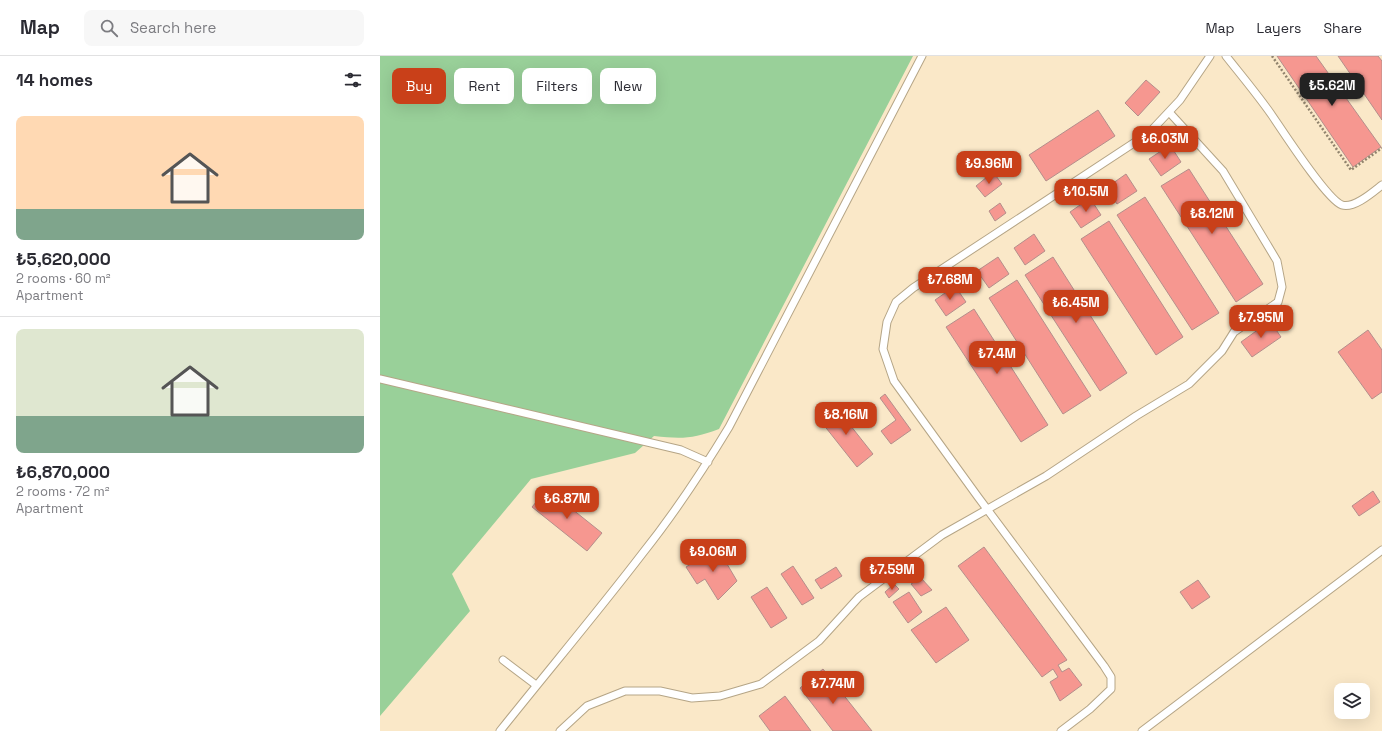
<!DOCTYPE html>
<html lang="en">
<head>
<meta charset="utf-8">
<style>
	body { margin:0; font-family:"Space Grotesk",sans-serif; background:#f7f7f7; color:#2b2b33; height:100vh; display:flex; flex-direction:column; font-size:15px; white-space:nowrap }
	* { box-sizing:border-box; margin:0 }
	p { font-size:13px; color:#7c7c81 }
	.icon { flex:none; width:22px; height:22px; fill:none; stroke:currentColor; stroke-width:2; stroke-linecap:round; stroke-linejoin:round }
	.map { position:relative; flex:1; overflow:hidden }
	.details { display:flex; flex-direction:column; background:#fff; width:380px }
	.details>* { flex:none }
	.top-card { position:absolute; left:12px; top:12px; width:380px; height:36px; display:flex; gap:8px }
	.tools { position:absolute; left:954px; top:627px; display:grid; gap:8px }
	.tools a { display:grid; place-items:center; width:36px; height:36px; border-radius:8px; background:#fff; box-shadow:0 4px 16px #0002; font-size:20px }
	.price { position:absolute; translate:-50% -34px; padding:0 9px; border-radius:8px; background:#c94019; color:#fff; font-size:13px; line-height:26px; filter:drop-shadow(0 1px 2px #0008) }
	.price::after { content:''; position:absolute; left:50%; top:24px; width:12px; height:9px; margin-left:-6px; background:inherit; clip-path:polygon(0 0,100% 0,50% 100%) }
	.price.on { background:#222; color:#fff }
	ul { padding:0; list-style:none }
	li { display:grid; align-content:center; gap:8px; height:212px; padding:0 16px }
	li+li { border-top:1px solid #e1e1e2 }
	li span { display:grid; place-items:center; height:124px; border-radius:8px; color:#555 }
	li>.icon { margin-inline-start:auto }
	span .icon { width:72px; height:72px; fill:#fffc; stroke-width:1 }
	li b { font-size:17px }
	h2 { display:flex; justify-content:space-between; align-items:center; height:48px; padding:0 16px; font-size:17px }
	.tag { padding:0 14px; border-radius:8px; background:#fff; box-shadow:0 4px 16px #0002; font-size:14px; line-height:36px }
	.tag.on { background:#c94019; color:#fff }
	header { display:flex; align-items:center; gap:24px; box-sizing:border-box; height:56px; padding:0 20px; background:#fff; border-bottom:1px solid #e1e1e2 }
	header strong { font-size:19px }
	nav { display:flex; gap:22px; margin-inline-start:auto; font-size:14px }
	.search { width:280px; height:36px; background:#f7f7f7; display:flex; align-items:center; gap:10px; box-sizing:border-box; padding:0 14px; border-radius:8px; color:#7c7c81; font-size:15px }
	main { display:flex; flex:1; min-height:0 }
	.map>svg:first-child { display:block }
</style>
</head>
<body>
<header>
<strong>Map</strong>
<div class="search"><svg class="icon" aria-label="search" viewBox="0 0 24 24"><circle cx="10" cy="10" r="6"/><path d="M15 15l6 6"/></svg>Search here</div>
<nav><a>Map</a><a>Layers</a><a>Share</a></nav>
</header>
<main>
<section class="details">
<h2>14 homes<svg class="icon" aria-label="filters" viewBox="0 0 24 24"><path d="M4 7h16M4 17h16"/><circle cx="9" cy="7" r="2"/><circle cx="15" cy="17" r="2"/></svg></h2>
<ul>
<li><span style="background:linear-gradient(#ffd9b3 75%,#7fa58c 0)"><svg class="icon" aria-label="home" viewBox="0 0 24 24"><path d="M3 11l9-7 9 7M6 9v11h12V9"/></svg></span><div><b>₺5,620,000</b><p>2 rooms · 60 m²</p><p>Apartment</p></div></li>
<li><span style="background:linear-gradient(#dfe7d0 70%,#7fa58c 0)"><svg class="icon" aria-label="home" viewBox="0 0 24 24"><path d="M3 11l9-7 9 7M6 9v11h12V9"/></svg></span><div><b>₺6,870,000</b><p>2 rooms · 72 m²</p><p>Apartment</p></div></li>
</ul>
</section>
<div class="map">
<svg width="1002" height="675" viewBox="0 0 1002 675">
	<rect width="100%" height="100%" fill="#fae8c8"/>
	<!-- green -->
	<path fill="#99d099" d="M0,0H533L339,373C313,383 301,383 274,380L255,397L151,423L72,518L90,555L0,660Z"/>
	<!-- building -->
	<path fill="#f69790" stroke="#b48e8b" d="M897,0H936L1001,91L973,111Z
		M958,0H998L1002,5V64Z
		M766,24L780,36L758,60L745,47Z
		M718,54L735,80L666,125L649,99Z
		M790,89L801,106L781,120L769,103Z
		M809,113L883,228L856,246L781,130Z
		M613,116L622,128L605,141L596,130Z
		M746,118L757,135L737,148L726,132Z
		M765,141L839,257L812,274L737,159Z
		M710,142L721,159L701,172L690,156Z
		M620,147L626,157L615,165L609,155Z
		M729,165L803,281L776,299L701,183Z
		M654,178L665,195L645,209L634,192Z
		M618,201L629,218L609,232L597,215Z
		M673,201L747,317L720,335L645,219Z
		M637,224L711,340L683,358L609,242Z
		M575,230L586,246L566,260L555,244Z
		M594,253L668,369L641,386L566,271Z
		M890,265L901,281L872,301L861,286Z
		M988,274L1002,294V336L992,343L958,296Z
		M505,338L531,374L511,388L501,375L516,364L500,342Z
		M455,350L493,398L477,411L439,363Z
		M167,433L222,477L207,495L152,451Z
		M993,435L1000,446L979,460L972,450Z
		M337,491L357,525L338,544L325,523L317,528L306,511Z
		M604,491L687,604L678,609L682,616L689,612L702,629L680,645L670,626L678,621L673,613L662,621L578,510Z
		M413,510L434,542L422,549L401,518Z
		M456,511L462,520L441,533L435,524Z
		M541,522L552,534L541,540L531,528Z
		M818,524L830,541L812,553L800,536Z
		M514,528L519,533L509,542L505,536Z
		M387,531L407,562L391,572L371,541Z
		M529,536L542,556L528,567L513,546Z
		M566,551L589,584L556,607L531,574Z
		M443,613L492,675H453L420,632Z
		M405,640L431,675H390L379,660Z"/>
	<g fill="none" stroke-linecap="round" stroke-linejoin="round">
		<!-- service casing -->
		<g stroke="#b5a586" stroke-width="9">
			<path id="service" d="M846,0C861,19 877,38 891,58C902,74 947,144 962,149C974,153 993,136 1002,129
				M0,323L301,394L328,406
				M123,604L156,629
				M120,675C167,616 216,558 262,498C294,458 323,414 349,371L542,0
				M180,675L207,650L245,635H280L312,642L340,640L381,628L439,585L479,541L562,479L666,420L756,360L809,328L842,295L854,276L898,246L902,231L897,205L843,115L789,56
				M681,675L710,653L731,633V621L724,610L598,441L514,325L503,293L507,266L516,246L533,232L769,77L800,44L830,0
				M762,675L1002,494"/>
		</g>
		<!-- path -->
		<path stroke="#90836d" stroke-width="2.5" stroke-dasharray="2 2" stroke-linecap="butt" d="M892,0L971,114L1002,92"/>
		<!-- service -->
		<use href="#service" stroke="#fff" stroke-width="7"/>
	</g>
</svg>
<div class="tools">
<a><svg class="icon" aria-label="layers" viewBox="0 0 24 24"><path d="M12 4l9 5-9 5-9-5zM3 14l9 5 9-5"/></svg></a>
</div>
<b class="price on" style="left:952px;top:51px">₺5.62M</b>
<b class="price" style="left:785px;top:104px">₺6.03M</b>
<b class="price" style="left:609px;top:129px">₺9.96M</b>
<b class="price" style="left:706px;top:157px">₺10.5M</b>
<b class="price" style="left:832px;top:179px">₺8.12M</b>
<b class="price" style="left:570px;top:245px">₺7.68M</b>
<b class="price" style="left:696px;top:268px">₺6.45M</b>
<b class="price" style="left:881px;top:283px">₺7.95M</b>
<b class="price" style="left:617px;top:319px">₺7.4M</b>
<b class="price" style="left:466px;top:380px">₺8.16M</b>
<b class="price" style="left:187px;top:464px">₺6.87M</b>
<b class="price" style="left:333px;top:517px">₺9.06M</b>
<b class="price" style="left:512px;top:535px">₺7.59M</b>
<b class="price" style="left:453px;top:649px">₺7.74M</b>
<div class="top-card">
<a class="tag on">Buy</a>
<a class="tag">Rent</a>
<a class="tag">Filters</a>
<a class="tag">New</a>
</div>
</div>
</main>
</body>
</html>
